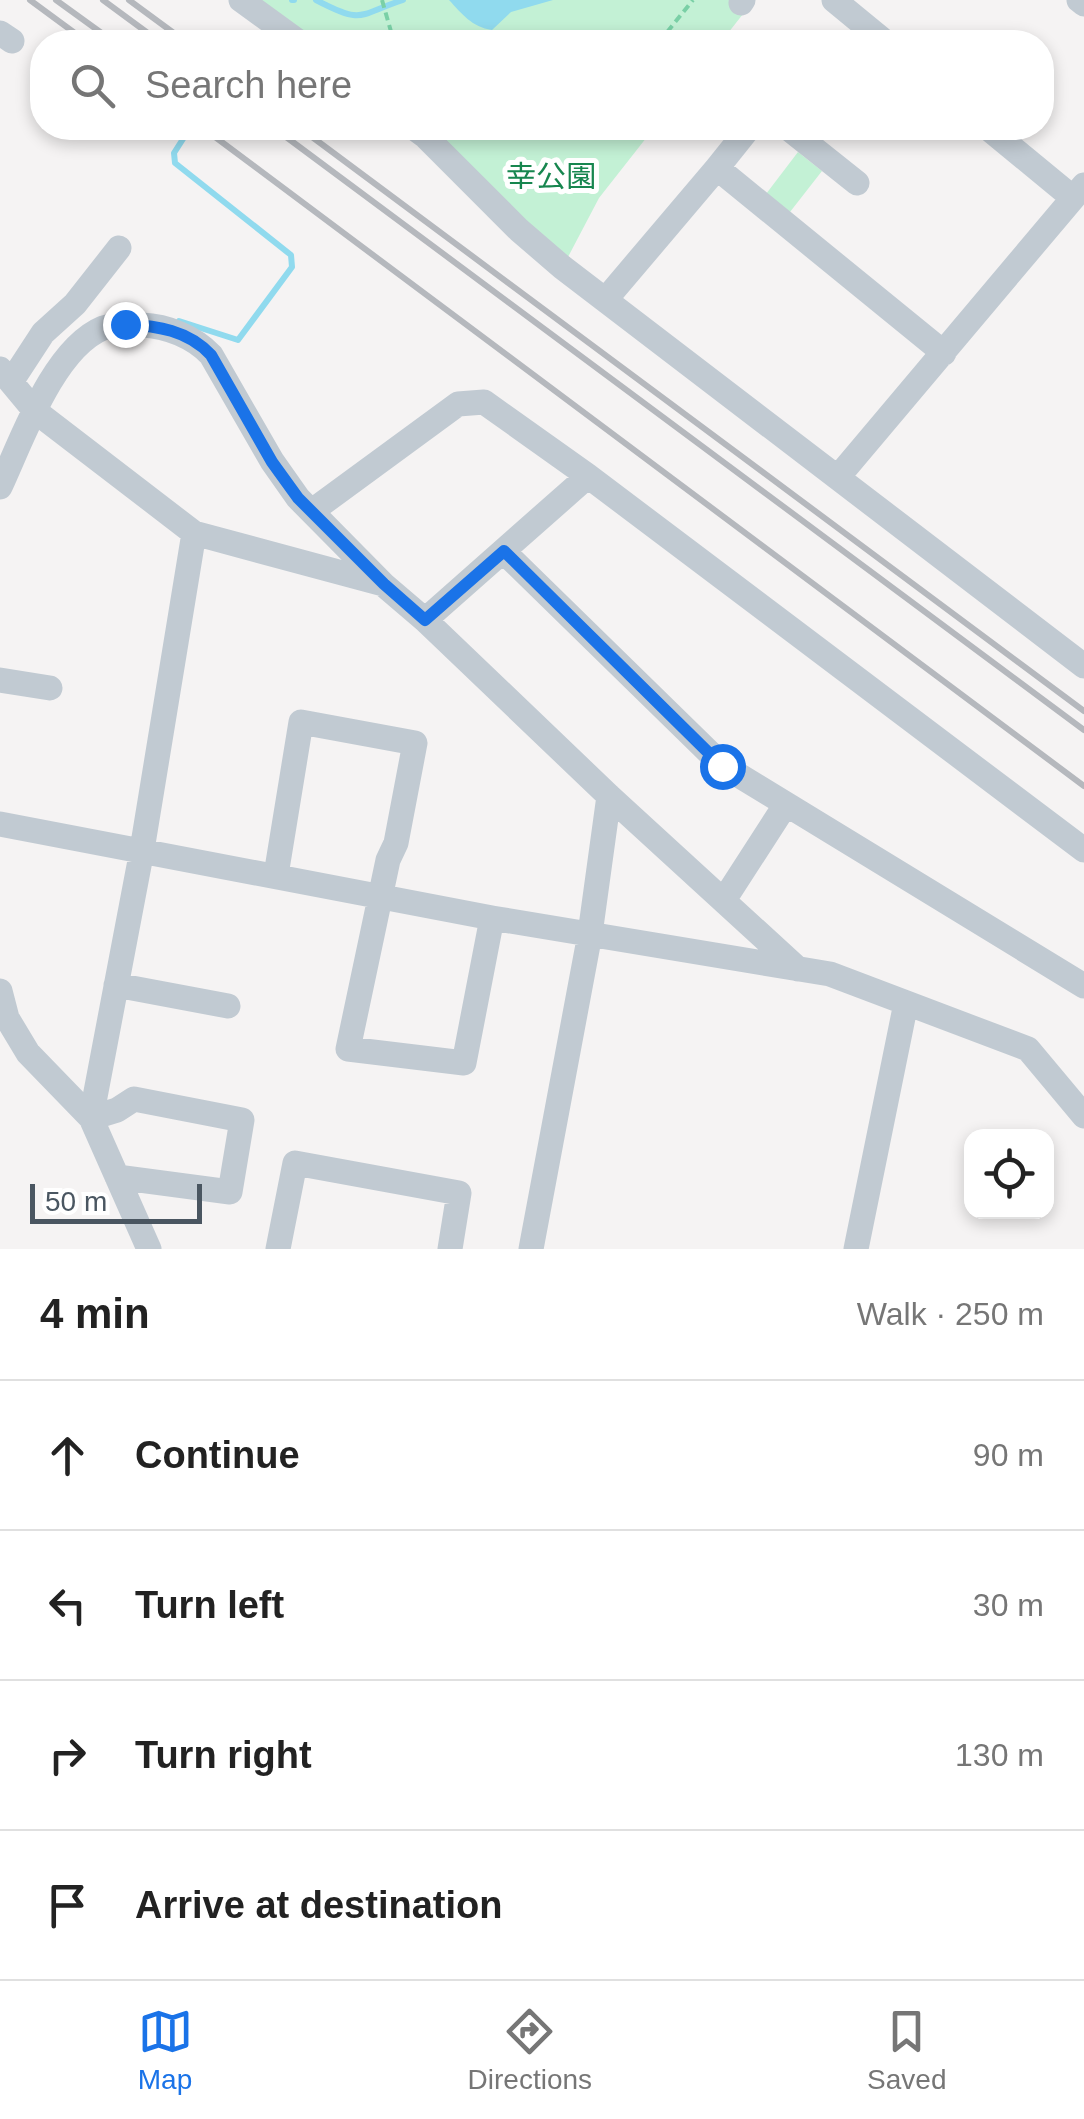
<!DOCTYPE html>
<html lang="en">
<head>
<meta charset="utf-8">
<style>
  :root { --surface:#fff; --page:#f6f6f6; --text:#222; --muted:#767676; --line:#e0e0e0; --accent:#1a73e8 }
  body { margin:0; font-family:Helvetica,"Noto Sans JP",sans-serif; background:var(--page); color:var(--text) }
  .controls { position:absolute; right:30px; bottom:30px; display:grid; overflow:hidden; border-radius:20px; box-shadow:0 5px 15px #0003 }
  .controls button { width:90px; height:90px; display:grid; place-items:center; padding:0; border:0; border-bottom:2px solid var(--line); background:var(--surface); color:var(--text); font:50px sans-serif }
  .scale { position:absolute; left:30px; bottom:25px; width:172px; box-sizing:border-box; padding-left:10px; border:5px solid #4a5661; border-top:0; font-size:28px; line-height:35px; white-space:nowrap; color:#4a5661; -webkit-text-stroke:8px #fff; paint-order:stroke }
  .stop { position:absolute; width:30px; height:30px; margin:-22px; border:8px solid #1a73e8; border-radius:50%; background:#fff }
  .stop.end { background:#1a73e8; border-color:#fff; box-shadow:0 2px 10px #0008 }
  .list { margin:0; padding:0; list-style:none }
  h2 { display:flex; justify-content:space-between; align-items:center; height:130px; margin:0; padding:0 40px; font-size:42px }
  h2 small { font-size:32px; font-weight:400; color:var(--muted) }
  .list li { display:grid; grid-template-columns:65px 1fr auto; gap:30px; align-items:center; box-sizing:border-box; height:150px; padding:0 40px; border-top:2px solid var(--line) }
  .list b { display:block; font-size:38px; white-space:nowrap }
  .list em { font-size:32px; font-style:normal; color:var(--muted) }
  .icon { flex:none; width:55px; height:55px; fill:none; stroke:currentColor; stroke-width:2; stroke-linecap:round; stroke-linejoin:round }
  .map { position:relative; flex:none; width:1084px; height:1249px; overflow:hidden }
  .search { position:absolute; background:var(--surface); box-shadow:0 5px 15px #0003; left:30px; right:30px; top:30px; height:110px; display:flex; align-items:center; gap:25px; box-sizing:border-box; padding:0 35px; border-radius:40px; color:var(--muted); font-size:38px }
  .sheet { height:730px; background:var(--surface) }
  nav { display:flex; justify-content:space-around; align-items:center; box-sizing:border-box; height:140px; border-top:2px solid var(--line); background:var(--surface); font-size:28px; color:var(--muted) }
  nav a { display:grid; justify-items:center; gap:5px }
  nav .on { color:var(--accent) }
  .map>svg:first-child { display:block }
  .green { fill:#c3f1d5 }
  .water { fill:#90daee }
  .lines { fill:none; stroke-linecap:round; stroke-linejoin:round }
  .stream { stroke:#90daee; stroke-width:6 }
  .path { stroke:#7ad0a6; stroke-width:4; stroke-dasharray:8 5; stroke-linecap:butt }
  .street { stroke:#c1cad2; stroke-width:25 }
  .rail { stroke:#b5b8bd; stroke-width:6 }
  .route { stroke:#1a73e8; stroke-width:12 }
  .labels { text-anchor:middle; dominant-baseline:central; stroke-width:10; stroke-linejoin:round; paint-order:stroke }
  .park-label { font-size:30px; fill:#17864f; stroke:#fff }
</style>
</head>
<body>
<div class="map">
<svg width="1084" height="1249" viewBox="0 0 1084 1249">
  <rect width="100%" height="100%" fill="#f5f3f3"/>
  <path class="green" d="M258,0H731L743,14L721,42H313Z
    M430,128H654L599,198L568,257L547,241Z
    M798,152L822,171L790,212L766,194Z"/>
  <path class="water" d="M449,0H553L511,12L492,30C472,27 462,14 449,0Z"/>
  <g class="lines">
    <path class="stream" d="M292,0H294
      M316,0C364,25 357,15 403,0
      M246,42L250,37
      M179,321L238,340L292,267L291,255L175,163L174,153L190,128"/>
    <path class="path" d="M382,0L394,42
      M659,42L693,0"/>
    <path class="street" d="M241,0L299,42
      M834,0L885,42
      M1079,0L1084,4
      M741,3L743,0
      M0,33L12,41
      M414,128L425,136L519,230L562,267L1084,666
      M788,128L857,183
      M988,128L1073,198
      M717,168L749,128
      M606,299L717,168L944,353
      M0,369L35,411L194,533L383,584
      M11,382L43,333L75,304L119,248
      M838,477L1084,185
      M0,487C22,440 53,349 103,328C115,324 130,325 142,325C167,326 194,337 211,355L272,461L298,498L384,585L425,620L609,796L798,969
      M312,511L458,404L484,402L588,476L1084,850
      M503,551L722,765L1084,986
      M425,620L588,476
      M0,680L50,688
      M0,824L492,918L830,974L1028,1049L1084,1116
      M276,875L301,722L415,743L396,843L388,860L348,1049L464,1063L492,918
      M724,900L786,804
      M116,985L228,1006
      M0,991L7,1018L28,1053L91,1118L149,1249
      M117,1177L230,1192L242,1120L134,1099L117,1110L91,1118L142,850L194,533
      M278,1249L295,1163L459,1193L450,1249
      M531,1249L590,934L609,796
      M856,1249L906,1003"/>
    <path class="rail" d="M30,0L87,42
      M56,0L114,42
      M103,0L160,42
      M129,0L186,42
      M203,128L1084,786
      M274,128L1084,730
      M300,128L1084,711"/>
  </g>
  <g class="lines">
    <path class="route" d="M125,324C157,326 188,330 211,355L272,462L298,498L384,584L425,620L504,551L722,766"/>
  </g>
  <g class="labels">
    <g class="park-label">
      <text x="551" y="176">幸公園</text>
    </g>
  </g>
</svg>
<div class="controls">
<button><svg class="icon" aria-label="locate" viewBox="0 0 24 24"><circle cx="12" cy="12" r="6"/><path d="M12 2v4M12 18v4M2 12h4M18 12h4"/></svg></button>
</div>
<div class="scale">50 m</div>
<div class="stop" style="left:722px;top:766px"></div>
<div class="stop end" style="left:125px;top:324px"></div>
<div class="search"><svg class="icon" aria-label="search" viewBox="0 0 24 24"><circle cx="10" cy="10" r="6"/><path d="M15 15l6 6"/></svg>Search here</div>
</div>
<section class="sheet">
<h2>4 min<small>Walk · 250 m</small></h2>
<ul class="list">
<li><svg class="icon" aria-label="ahead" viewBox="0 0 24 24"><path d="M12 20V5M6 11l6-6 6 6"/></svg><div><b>Continue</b></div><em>90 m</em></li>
<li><svg class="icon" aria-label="left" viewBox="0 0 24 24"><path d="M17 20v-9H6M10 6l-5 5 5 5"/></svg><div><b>Turn left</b></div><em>30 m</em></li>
<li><svg class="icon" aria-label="right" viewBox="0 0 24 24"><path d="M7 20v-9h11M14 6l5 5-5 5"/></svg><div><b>Turn right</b></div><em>130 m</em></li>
<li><svg class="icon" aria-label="arrive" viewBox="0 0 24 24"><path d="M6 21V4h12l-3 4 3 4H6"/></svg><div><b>Arrive at destination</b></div></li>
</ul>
</section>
<nav>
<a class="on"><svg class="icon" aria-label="map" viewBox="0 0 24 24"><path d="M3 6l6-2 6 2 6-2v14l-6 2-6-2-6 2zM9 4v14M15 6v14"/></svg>Map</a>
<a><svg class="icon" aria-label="directions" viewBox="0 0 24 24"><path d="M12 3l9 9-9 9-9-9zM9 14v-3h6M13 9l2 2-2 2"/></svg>Directions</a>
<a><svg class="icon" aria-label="saved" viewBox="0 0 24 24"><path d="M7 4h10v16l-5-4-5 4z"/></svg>Saved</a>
</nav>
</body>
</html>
